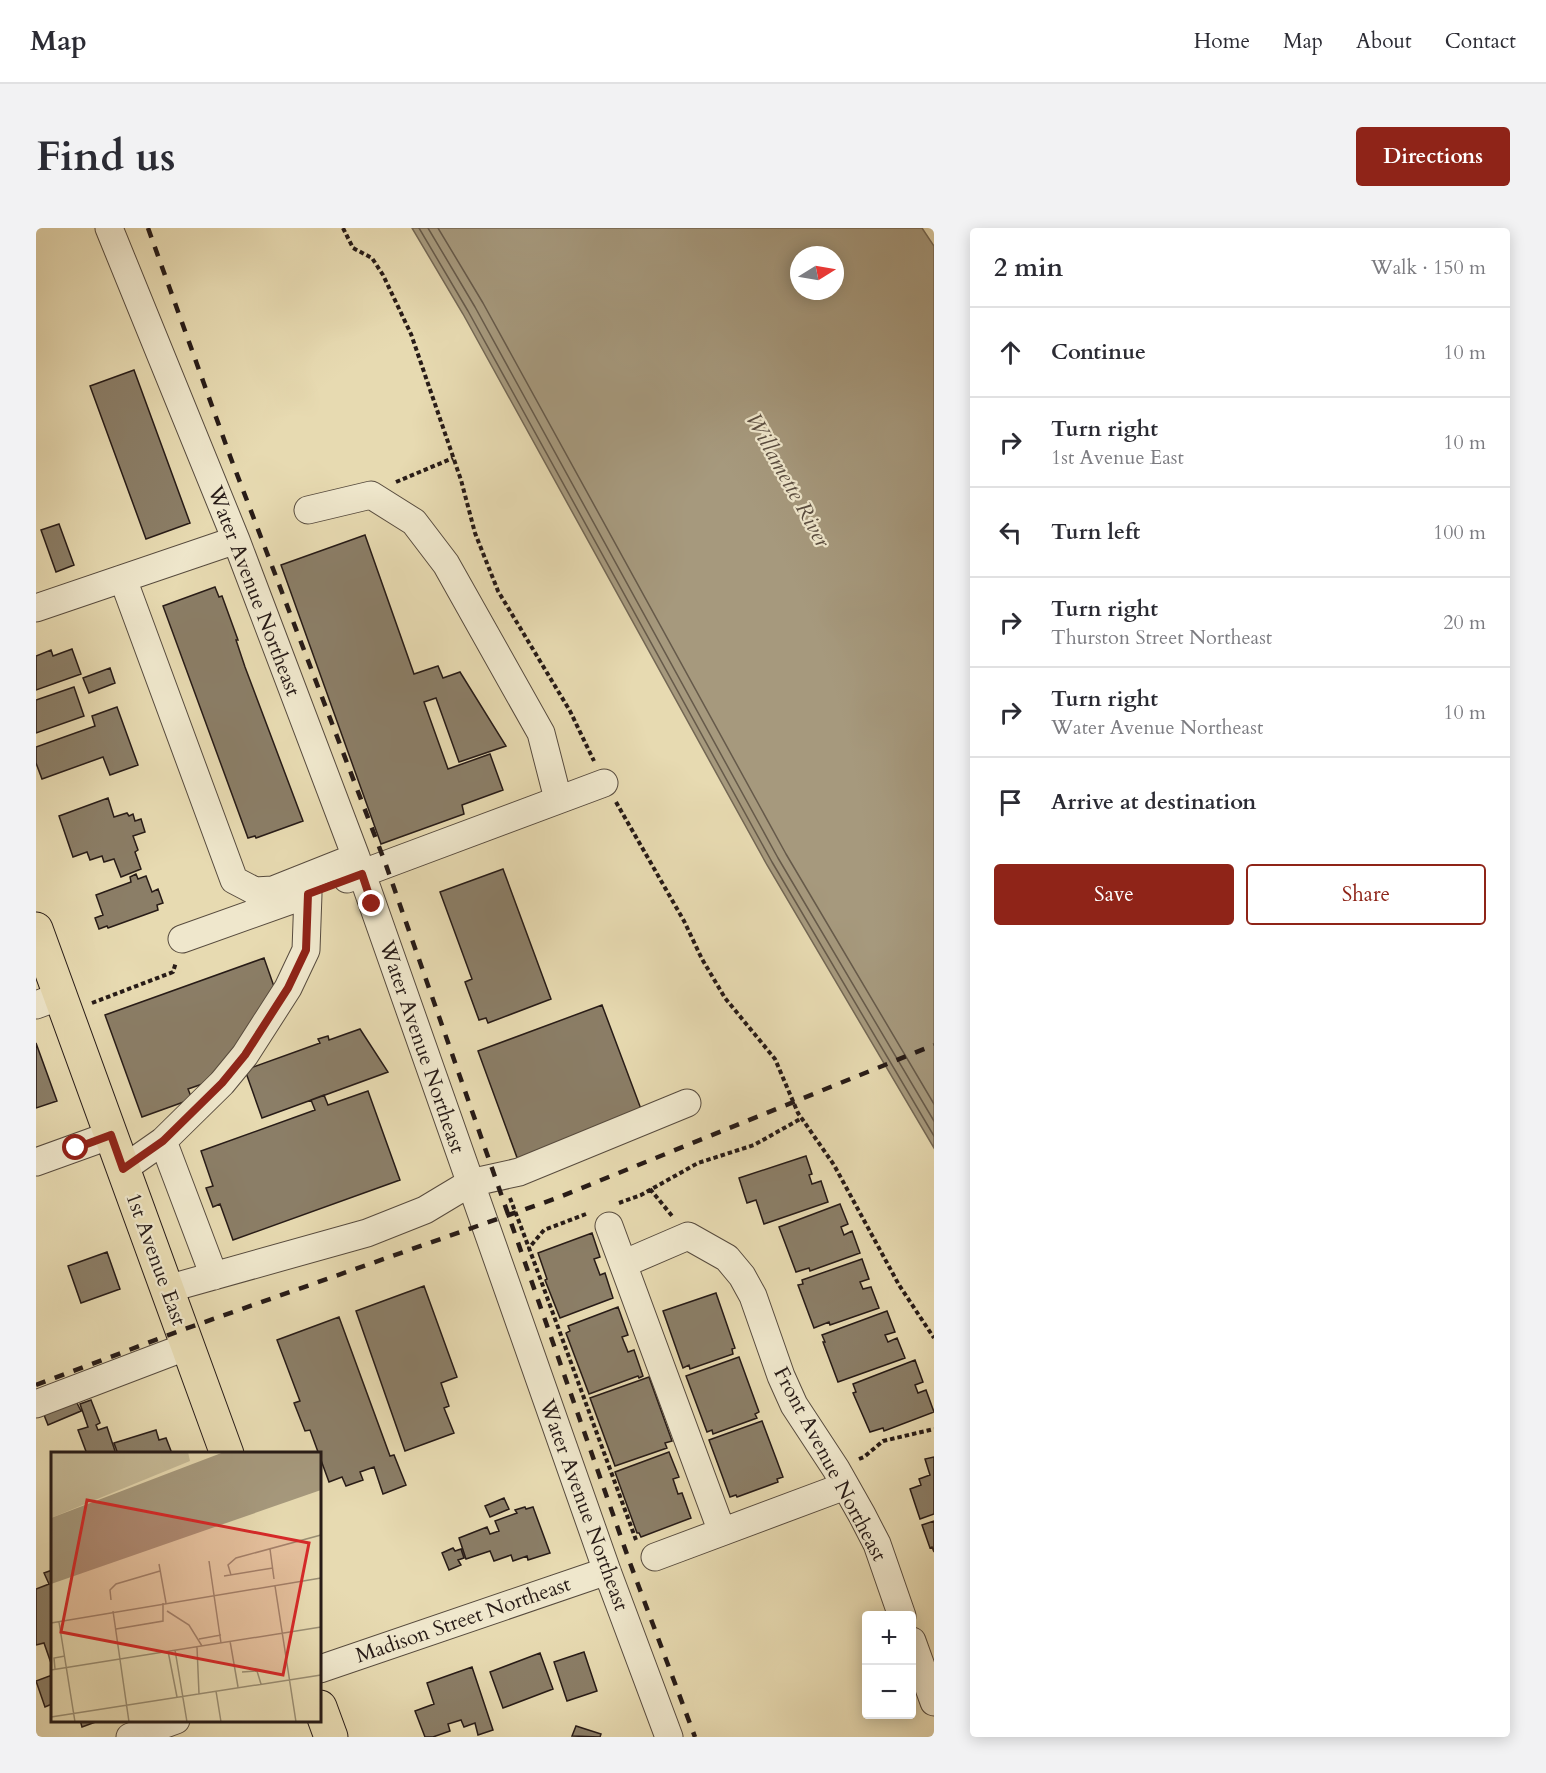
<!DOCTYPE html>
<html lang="en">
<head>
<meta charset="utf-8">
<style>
  :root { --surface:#fff; --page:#f2f2f3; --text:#2b2b33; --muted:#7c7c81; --line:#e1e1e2; --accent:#8f2418 }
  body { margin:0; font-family:Cardo,serif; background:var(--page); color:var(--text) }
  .controls { position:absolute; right:18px; bottom:18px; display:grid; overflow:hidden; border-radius:6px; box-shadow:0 3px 15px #0003 }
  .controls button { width:54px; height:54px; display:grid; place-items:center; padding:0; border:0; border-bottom:2px solid var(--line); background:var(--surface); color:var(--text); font:30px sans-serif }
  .compass { position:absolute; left:754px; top:18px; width:54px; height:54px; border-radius:50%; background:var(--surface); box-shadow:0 3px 15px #0003; rotate:79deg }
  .stop { position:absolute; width:18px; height:18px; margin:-14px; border:4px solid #8f2418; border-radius:50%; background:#fff }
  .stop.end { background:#8f2418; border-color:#fff; box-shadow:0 2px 6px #0008 }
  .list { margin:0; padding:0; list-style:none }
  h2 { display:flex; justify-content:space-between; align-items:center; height:78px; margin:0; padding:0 24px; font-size:26px }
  h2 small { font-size:20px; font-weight:400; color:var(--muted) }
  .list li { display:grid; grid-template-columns:39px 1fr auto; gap:18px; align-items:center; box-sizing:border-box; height:90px; padding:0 24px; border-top:2px solid var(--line) }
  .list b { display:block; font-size:22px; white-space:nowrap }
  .list p { margin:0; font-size:20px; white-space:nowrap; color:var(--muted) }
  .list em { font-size:20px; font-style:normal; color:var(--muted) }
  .actions { display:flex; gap:12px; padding:18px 24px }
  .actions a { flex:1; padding:14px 0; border:2px solid var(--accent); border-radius:6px; text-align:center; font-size:21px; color:var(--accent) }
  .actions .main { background:var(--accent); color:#fff }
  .icon { flex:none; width:33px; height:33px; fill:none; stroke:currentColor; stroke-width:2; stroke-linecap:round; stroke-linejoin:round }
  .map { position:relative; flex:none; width:898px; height:1509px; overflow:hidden; border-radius:6px }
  header { display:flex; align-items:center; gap:36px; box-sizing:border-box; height:84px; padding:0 30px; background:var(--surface); border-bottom:2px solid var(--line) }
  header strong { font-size:28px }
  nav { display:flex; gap:33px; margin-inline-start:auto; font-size:21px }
  .intro { display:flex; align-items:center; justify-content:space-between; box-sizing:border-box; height:144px; padding:0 36px }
  h1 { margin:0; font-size:42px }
  .button { padding:15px 27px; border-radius:6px; background:var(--accent); color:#fff; font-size:21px; font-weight:700 }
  main { display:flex; gap:36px; padding:0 36px }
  aside { flex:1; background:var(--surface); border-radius:6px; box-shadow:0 3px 15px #0003 }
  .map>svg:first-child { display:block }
  .water { fill:#a6997d; stroke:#736754; stroke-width:1.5; fill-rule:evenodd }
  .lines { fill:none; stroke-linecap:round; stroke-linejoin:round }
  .shore { stroke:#665a4a; stroke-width:1.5 }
  .building { fill:#8b7e67; stroke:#271b17; stroke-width:1.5 }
  .minor-casing { stroke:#574b3e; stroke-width:29 }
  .major-casing { stroke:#271b17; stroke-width:35 }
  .path { stroke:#271b17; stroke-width:4; stroke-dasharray:4.5 3; stroke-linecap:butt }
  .minor { stroke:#efe7cc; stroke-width:27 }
  .major { stroke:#e7dab1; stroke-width:33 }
  .rail { stroke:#271b17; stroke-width:4.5; stroke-dasharray:10 10; stroke-linecap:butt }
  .route { stroke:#8f2418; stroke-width:8 }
  .labels { text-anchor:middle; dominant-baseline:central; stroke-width:4.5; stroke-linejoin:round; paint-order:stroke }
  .street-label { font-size:21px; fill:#271b17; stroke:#efe7cc }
  .water-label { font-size:22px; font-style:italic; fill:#5a4d40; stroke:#efe7cc }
  .inset-road { fill:none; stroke:#9a8e73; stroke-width:1.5 }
  .view { fill:#d62828; fill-opacity:0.15; stroke:#d62828; stroke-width:3 }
  .inset-edge { fill:none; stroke:#271b17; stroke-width:3 }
</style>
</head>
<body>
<header>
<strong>Map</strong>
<nav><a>Home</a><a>Map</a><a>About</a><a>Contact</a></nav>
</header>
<div class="intro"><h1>Find us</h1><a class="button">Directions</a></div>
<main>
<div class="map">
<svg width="898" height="1509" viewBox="0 0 898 1509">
  <rect width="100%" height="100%" fill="#e7dab1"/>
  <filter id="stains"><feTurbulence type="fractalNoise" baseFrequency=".00333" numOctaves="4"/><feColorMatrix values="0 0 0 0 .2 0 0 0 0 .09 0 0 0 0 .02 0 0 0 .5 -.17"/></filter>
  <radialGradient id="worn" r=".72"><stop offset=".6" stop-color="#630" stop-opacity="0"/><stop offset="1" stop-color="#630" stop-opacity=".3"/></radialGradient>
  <path class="water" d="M376,0H886L898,18V920L731,637L427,86ZM763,27H799V63H763Z"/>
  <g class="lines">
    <path class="shore" d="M383,0L432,83L736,634L898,908
      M392,0L439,79L742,630L898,893
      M402,0L447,75L750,626L898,876"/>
  </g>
  <path class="building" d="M98,142L154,295L110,311L54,158Z
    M23,296L38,337L20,344L5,302Z
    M329,307L378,446L402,438L407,450L424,444L470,518L423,534L400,470L388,474L412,541L454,526L467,562L426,577L428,586L345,616L245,337Z
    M179,359L183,369L186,368L202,412H200L209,439L267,593L220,610L219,608L212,610L127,378Z
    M36,421L45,446L0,462V428L15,422L17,428Z
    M74,440L79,455L53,465L47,450Z
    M38,459L48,488L0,505V472Z
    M81,479L102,537L74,547L67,529L6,551L0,535V519L59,498L56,488Z
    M72,570L78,589L91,585L93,588L97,586L99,593L105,591L109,604L97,608L102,622L99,624L105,641L85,649L78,631L68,634L66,628L54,632L51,624L37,629L23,588Z
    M467,641L515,771L452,795L450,790L443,792L429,754L436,751L404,664Z
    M100,646L102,651L110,648L116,664L122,661L127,675L121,677L122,682L72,700L71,698L63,701L59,690L67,687L60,667L95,654L94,649Z
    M228,730L241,767L175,853L152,861L156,871L106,889L69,787Z
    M566,777L608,889L483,935L442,823Z
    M324,801L352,844L226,890L209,842L284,815L282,811L292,808L293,812Z
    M0,815L21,873L0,880Z
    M332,863L364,952L197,1012L184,976L177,979L170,960L177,958L165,923L279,882L275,872L288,867L292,877Z
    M770,928L776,946L773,947L776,956L785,953L792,974L728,996L720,972L711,975L703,950Z
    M804,976L812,996L805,999L808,1007L816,1003L824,1025L774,1043L773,1040L760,1044L743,999Z
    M556,1005L564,1029L558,1031L564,1047L569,1045L577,1070L524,1090L509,1052L511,1051L502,1025Z
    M71,1024L84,1061L45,1075L32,1038Z
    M826,1031L833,1051L824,1054L827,1061L835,1059L843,1080L794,1097L793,1094L778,1100L762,1057L767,1056L766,1052Z
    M388,1058L421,1149L405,1155L413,1178L408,1180L418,1205L369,1223L320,1083Z
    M680,1065L699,1120L696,1121L697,1126L654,1141L653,1137L647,1140L627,1083Z
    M582,1079L592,1107L586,1109L592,1124L598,1122L607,1148L603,1150L602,1148L553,1166L530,1105L534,1103L532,1098Z
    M851,1083L859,1104L849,1107L852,1114L861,1110L869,1130L802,1154L787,1114H789L786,1107Z
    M303,1089L354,1228L358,1227L370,1257L347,1266L338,1239L324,1244L327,1252L310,1258L306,1249L293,1254L274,1202L269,1203L258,1175L264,1173L241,1112Z
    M703,1129L723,1184L719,1186L721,1190L677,1206L676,1202L671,1204L650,1148Z
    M879,1132L887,1154L879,1157L882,1165L890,1162L898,1184L848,1203L847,1200L834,1204L817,1165L820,1164L817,1156Z
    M613,1149L636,1213L629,1215L631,1220L579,1238L554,1170Z
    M55,1172L64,1195L60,1197L62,1202L71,1199L80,1226H51L42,1202L52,1199L44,1176Z
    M40,1173L45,1183L12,1197L8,1187Z
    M726,1193L747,1249L741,1251L742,1254L701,1269L700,1267L694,1269L673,1212Z
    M120,1202L123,1212L130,1210L135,1223L129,1226H82L78,1215Z
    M633,1224L643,1249L637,1251L642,1266L646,1265L655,1290L605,1309L603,1305H601L579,1244Z
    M898,1229V1286L884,1291L874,1261L885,1257L883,1251L894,1247L889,1231Z
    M468,1270L473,1281L454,1289L449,1278Z
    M489,1279L490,1281L497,1279L514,1325L492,1332L491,1328L477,1333L475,1327L458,1333L454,1323L430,1331L423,1310L451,1299L454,1306L463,1303L459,1293L481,1285L479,1282Z
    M898,1293V1324L896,1319L894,1320L886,1297Z
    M417,1320L419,1323L425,1321L428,1330L422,1332L425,1337L413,1342L406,1325Z
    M16,1342V1438L8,1415L0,1417V1361L13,1356L8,1345Z
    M548,1424L561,1463L531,1473L518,1434Z
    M504,1425L517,1461L467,1480L454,1444Z
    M436,1439L457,1502L442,1507L439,1495L428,1499L425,1492L412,1496L414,1503L397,1509H389L379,1483L398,1476L391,1455Z
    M16,1447V1476L9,1479L0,1453Z
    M44,1492H65L46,1499Z
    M540,1498L565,1506L564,1509L536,1508Z"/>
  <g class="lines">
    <defs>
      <path id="minor" d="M73,0L200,312L320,629L571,1343L633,1509
        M272,282L335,267L378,294L410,336L505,505L522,571
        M87,351L198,652L219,663L237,662L320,629
        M0,380L200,312
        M311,651L568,555
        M146,711L264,669
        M0,777L24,768
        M127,913L178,1048
        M0,934L75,907
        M87,941L127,913L186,855L209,827L252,760L270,722L272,666
        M573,998L686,1304
        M587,1036L652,1008L691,1030L706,1048L717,1068L745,1148L758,1177L800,1241L826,1287L841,1316L866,1388
        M131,1061L331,1005L389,982L434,955L483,944L651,875
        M0,1176L152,1118
        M619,1329L809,1258
        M876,1413L898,1474
        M284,1441L571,1343
        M94,1509L140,1492"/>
      <path id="major" d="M0,701L191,1226
        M284,1479L295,1509"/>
    </defs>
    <use href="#minor" class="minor-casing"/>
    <use href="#major" class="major-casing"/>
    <path class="path" d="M307,0L317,20L336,30L347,47L375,106L425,252L439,305L462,363L534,483L558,533
      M360,254L417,230
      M580,574L648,693L666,731L689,770L739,831L762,885L798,937L863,1057L898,1110
      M56,775L137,744L140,734
      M614,961L637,989
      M474,970L493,1020
      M583,975L605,967L662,935L718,917L766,890
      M550,986L508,1002L493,1020L600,1312
      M823,1231L828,1229L847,1213L898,1201"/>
    <use href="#minor" class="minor"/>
    <use href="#major" class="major"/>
    <path class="rail" d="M112,0L194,228L350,637L594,1335L659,1509
      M0,1157L146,1102L521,970L898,817"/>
  </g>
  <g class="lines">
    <path class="route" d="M40,920L75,907L87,941L127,913L186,855L209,827L252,760L270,722L272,666L326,646L336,676"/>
  </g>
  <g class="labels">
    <g class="street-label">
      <text transform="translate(218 363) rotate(69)">Water Avenue Northeast</text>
      <text transform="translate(386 819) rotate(71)">Water Avenue Northeast</text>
      <text transform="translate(120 1031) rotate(70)">1st Avenue East</text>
      <text transform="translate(794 1236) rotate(62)">Front Avenue Northeast</text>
      <text transform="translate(548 1277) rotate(70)">Water Avenue Northeast</text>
      <text transform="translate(427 1392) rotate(-19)">Madison Street Northeast</text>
    </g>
    <g class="water-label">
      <text transform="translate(752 252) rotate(61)">Willamette River</text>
    </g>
  </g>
  <g transform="translate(15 1224)">
    <rect width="270" height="270" fill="#e7dab1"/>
    <path d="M0,0H137L139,9L0,66Z" fill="#c6ba97"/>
    <path d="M173,0H270V38L0,132V66Z" fill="#a6997d"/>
    <path class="inset-road" d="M219,97L223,127M158,109L170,191M108,112L115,151M180,123L177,113L185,106L270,83M173,124L222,116M224,134L245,270M60,148L59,138L65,132L109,119M62,159L78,270M116,159L138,173L151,194M8,170L24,270M0,171L270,126M65,177L112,169V151M148,187L170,183M179,189L187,235M146,195L148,242M124,198L136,270M117,199L126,245M4,217L3,206L14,204M0,218L270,175M191,220L206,219L210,232M165,239L170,270M0,265L270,223"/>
    <path class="view" d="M36,48L258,91L232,223L10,180Z"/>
    <rect width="270" height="270" class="inset-edge"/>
  </g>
  <rect width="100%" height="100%" filter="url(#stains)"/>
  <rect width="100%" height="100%" fill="url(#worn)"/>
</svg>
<div class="controls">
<button>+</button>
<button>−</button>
</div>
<svg class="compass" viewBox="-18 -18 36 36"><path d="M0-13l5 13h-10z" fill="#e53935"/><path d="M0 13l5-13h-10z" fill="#7c7c81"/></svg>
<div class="stop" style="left:40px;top:920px"></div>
<div class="stop end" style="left:336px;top:676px"></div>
</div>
<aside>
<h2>2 min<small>Walk · 150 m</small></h2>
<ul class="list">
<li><svg class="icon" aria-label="ahead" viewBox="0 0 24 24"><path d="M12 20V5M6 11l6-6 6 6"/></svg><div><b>Continue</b></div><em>10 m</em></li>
<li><svg class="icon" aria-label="right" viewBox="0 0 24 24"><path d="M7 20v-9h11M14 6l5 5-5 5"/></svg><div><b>Turn right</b><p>1st Avenue East</p></div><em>10 m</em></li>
<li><svg class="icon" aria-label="left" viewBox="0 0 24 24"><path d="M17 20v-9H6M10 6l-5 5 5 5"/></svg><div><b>Turn left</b></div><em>100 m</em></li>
<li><svg class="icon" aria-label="right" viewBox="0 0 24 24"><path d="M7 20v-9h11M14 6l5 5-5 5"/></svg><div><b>Turn right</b><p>Thurston Street Northeast</p></div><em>20 m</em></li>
<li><svg class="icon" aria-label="right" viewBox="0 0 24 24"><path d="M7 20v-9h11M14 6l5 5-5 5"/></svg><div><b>Turn right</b><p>Water Avenue Northeast</p></div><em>10 m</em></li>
<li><svg class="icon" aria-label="arrive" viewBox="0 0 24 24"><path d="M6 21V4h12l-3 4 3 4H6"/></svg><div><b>Arrive at destination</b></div></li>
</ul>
<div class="actions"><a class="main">Save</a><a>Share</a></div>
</aside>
</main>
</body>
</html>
